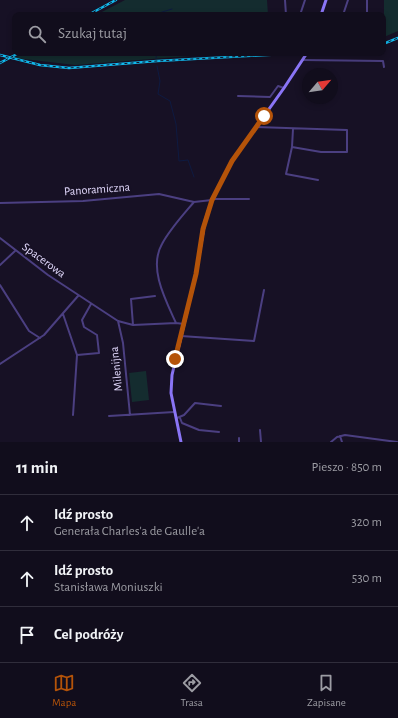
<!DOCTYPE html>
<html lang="pl">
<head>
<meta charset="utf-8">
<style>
  :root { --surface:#110d1c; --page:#1e1b29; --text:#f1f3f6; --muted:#9c9ca3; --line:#302d3b; --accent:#b45309 }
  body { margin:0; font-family:"Alegreya Sans",sans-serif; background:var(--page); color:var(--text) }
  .compass { position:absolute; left:302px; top:68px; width:36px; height:36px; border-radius:50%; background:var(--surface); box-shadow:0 2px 6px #0003; rotate:61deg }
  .stop { position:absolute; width:12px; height:12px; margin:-9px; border:3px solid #b45309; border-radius:50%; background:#fff }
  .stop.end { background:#b45309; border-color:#fff; box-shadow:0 1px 4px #0008 }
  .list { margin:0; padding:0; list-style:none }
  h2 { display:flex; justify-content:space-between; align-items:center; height:52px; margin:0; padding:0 16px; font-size:17px }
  h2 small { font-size:13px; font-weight:400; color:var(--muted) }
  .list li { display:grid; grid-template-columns:26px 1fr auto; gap:12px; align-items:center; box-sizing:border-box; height:56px; padding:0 16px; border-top:1px solid var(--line) }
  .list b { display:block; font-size:15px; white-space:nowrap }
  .list p { margin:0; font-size:13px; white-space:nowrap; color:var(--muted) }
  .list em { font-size:13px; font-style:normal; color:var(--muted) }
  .icon { flex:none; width:22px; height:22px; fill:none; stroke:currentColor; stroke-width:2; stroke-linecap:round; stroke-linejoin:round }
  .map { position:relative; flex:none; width:398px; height:442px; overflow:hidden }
  .search { position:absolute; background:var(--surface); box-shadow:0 2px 6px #0003; left:12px; right:12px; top:12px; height:44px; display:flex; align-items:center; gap:10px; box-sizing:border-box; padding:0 14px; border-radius:8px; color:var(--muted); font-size:15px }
  .sheet { height:220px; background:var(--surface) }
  nav { display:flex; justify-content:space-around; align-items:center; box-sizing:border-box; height:56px; border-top:1px solid var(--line); background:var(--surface); font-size:11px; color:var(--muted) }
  nav a { display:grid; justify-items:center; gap:2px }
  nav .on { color:var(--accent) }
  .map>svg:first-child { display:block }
  .green { fill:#142c2f }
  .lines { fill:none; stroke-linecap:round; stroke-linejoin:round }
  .stream { stroke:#0e1a41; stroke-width:1 }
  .street { stroke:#4b3f81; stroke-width:2 }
  .secondary { stroke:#8a75f6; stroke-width:3 }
  .rail-casing { stroke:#11bbef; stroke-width:2.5 }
  .rail { stroke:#171125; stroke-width:1; stroke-dasharray:3; stroke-linecap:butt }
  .route { stroke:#b45309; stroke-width:5 }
  .labels { text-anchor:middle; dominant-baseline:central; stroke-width:4; stroke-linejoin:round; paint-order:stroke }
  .street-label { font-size:12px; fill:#e1d8fc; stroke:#171125 }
</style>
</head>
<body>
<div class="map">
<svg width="398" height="442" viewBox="0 0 398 442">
  <rect width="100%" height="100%" fill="#171125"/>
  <path class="green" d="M125,0H267L268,15H96Z
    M384,0H398V31L384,37Z
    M24,53H229L75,65L15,58Z
    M146,371L149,400L132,402L129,373Z"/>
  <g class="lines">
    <path class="stream" d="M159,15V13L172,9
      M156,58L157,53
      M157,66L160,81L158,94L170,101L176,124L179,161L188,160L194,177"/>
    <path class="street" d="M285,0L286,15
      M367,0V15
      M300,15L305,0
      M343,15L348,0
      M303,60L383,61L384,67
      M238,96L270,97L278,86L284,88
      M256,127L347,130V152H321L292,147
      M293,129L292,147L286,174L318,180
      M212,199H249
      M0,203L83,201L159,194L194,202
      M0,238L48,275L118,321L133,325L176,323
      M0,265L15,251
      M0,285L29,331L40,338
      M63,314L77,355L73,415
      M118,321L123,343L130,415
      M184,324L176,323C166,301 148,268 162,244C170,229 183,215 194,202L212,200
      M133,325L131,299L155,296
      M181,336L254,341L264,290
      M77,355L99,353L97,335L84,327L82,320L91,304
      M0,364L44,335L78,296
      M109,416L174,412
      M177,418L184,415L195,403L221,406
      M180,418L182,423L199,430L219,432
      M260,430L261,442
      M340,436L342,442
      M239,438V442
      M331,442L337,437L345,435L397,442"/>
    <path class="secondary" d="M321,15L326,0
      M181,442L171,393L172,375L196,274L205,221L212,200L232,161L284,88L307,53"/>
    <defs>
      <path id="rail" d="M88,15L116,0
        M383,44L398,38
        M0,55L40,65L69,68L157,61L302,53
        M0,63L19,53"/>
    </defs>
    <use href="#rail" class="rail-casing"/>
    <use href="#rail" class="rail"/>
  </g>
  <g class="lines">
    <path class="route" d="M175,359L196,274L203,229L212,200L232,161L264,116"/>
  </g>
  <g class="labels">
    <g class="street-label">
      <text transform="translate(97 189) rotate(-4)">Panoramiczna</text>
      <text transform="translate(44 260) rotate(36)">Spacerowa</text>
      <text transform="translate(116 369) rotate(-96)">Milenijna</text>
    </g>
  </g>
</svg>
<svg class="compass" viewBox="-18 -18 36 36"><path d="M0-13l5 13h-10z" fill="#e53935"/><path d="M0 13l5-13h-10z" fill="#9c9ca3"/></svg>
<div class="stop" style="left:264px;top:116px"></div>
<div class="stop end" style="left:175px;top:359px"></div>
<div class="search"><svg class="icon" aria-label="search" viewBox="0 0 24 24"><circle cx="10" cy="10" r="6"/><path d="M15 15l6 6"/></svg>Szukaj tutaj</div>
</div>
<section class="sheet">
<h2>11 min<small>Pieszo · 850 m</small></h2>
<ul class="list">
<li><svg class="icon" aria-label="ahead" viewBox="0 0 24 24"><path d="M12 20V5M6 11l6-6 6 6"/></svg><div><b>Idź prosto</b><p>Generała Charles'a de Gaulle'a</p></div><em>320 m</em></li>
<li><svg class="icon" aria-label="ahead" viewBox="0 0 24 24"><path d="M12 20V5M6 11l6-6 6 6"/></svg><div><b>Idź prosto</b><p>Stanisława Moniuszki</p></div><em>530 m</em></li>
<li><svg class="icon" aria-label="arrive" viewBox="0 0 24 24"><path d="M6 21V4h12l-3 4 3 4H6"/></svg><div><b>Cel podróży</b></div></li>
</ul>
</section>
<nav>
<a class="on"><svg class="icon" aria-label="map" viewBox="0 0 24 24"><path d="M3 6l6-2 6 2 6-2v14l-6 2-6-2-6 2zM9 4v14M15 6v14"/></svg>Mapa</a>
<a><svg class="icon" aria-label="directions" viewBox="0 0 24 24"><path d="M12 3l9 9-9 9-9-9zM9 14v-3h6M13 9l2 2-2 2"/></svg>Trasa</a>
<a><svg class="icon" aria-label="saved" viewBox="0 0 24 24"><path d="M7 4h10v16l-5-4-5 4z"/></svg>Zapisane</a>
</nav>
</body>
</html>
